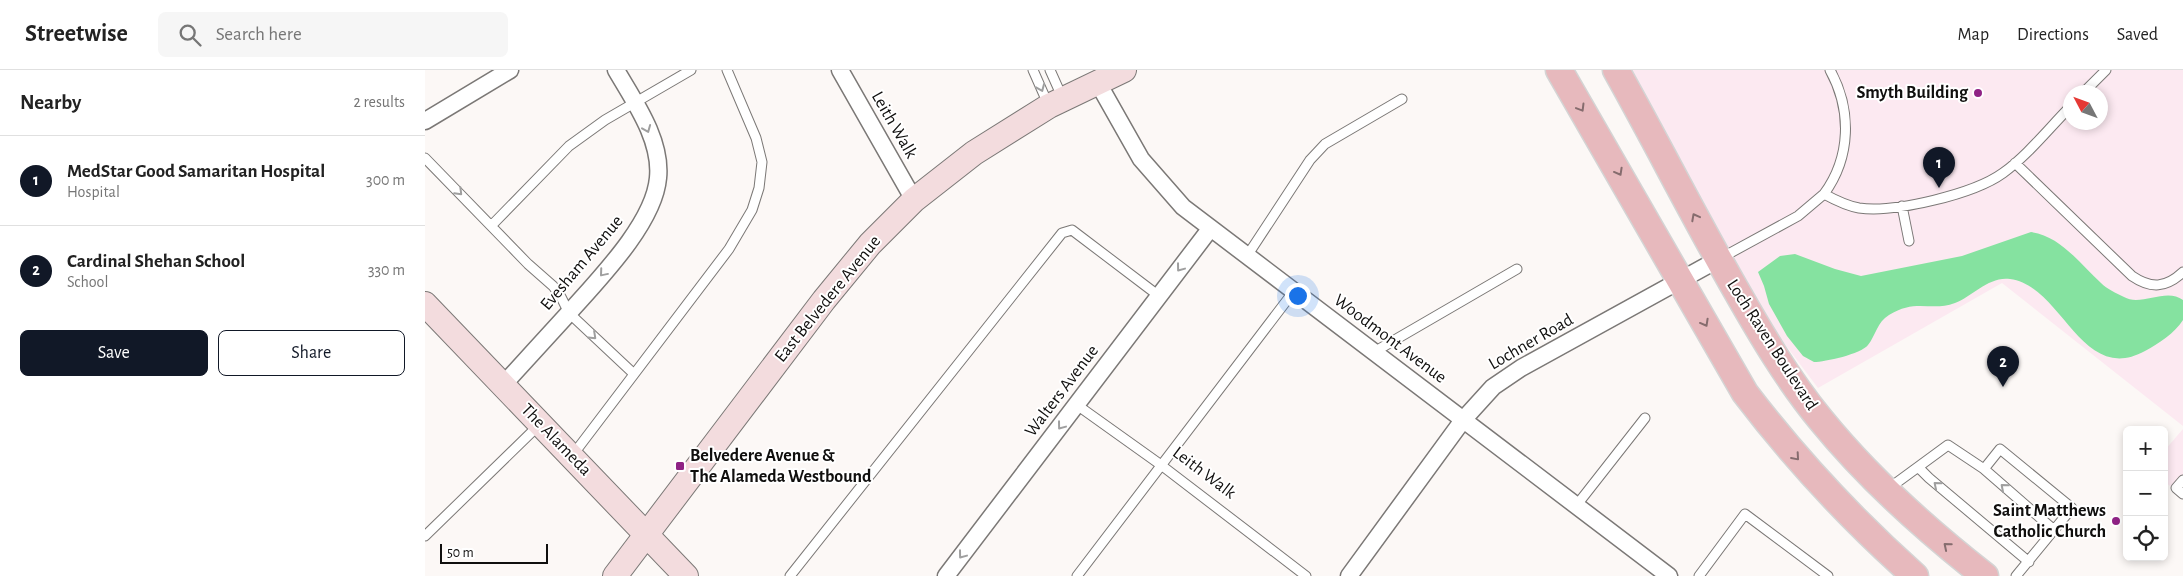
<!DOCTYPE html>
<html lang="en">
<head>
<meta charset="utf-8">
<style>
  :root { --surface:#fff; --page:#f6f6f6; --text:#222; --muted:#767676; --line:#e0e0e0; --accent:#111827 }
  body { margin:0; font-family:"Alegreya Sans",sans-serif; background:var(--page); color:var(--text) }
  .controls { position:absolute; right:15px; bottom:15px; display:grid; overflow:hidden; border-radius:8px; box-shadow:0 2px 8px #0003 }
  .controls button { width:45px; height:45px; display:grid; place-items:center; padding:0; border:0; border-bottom:1px solid var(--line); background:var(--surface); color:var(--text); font:25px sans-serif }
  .compass { position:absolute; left:1638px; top:15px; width:45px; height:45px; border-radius:50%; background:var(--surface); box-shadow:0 2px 8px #0003; rotate:311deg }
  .scale { position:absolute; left:15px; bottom:12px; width:108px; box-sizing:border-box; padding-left:5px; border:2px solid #100f0e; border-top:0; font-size:14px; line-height:18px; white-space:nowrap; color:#100f0e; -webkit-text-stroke:4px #fff; paint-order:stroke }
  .you { position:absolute; left:872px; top:225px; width:18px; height:18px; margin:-12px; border:4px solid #fff; border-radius:50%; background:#1a73e8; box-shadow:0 0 0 8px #1a73e833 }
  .badge { display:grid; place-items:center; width:32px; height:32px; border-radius:50%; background:var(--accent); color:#fff; font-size:16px; font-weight:700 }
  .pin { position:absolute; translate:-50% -41px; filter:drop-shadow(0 1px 2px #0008) }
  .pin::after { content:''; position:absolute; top:26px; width:18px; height:15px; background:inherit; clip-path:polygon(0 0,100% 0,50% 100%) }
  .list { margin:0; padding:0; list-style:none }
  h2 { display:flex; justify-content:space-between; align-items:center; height:65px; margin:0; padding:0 20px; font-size:21px }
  h2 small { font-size:16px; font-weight:400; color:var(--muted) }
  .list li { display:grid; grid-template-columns:32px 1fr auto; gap:15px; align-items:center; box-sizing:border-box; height:90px; padding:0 20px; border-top:1px solid var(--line) }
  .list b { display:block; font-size:19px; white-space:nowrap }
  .list p { margin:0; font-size:16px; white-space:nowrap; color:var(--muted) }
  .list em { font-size:16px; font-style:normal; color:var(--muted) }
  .actions { display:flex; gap:10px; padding:15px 20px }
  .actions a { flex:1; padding:11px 0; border:1px solid var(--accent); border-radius:8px; text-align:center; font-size:18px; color:var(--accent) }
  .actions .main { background:var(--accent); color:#fff }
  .icon { flex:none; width:28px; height:28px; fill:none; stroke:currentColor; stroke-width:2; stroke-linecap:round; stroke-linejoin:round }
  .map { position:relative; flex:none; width:1758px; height:506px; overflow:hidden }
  header { display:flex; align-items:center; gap:30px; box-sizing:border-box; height:70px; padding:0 25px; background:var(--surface); border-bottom:1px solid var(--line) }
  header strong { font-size:24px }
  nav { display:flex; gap:28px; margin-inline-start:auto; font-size:18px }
  .search { width:350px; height:45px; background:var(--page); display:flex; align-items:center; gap:12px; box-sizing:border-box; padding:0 18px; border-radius:8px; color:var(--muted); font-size:19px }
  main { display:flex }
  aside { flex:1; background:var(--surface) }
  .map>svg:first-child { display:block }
  .medical { fill:#fce9f1; fill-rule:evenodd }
  .forest { fill:#85e2a0 }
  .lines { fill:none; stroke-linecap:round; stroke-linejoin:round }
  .lane-casing { stroke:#7b7876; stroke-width:11 }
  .street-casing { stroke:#7b7876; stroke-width:19 }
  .secondary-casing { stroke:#7b7876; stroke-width:26 }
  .primary-casing { stroke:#d4d4d4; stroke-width:29 }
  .lane { stroke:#fff; stroke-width:9 }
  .street { stroke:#fff; stroke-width:16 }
  .secondary { stroke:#f3dcde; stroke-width:24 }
  .primary { stroke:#e7b9bd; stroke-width:26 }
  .oneway { stroke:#9f9f9f }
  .oneway2 { stroke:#866c6e }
  .poi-dot { fill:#8f2285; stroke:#fff; stroke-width:2 }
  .labels { text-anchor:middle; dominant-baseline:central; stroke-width:4; stroke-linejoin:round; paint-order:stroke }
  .poi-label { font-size:18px; font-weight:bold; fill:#100f0e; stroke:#fff; text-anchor:end }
  .street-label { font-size:18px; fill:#100f0e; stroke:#fff }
</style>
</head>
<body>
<header>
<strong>Streetwise</strong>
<div class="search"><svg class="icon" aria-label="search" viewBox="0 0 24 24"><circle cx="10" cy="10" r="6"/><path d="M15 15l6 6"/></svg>Search here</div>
<nav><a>Map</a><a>Directions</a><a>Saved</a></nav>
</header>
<main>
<aside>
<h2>Nearby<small>2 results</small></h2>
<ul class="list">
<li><span class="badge">1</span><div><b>MedStar Good Samaritan Hospital</b><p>Hospital</p></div><em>300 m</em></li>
<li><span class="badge">2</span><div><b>Cardinal Shehan School</b><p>School</p></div><em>330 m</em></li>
</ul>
<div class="actions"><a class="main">Save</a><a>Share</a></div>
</aside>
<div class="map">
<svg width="1758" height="506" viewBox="0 0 1758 506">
  <rect width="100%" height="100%" fill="#fcf8f6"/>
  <path class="medical" d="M1204,0H1758V356L1577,213L1393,318L1347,257ZM1646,22H1676V52H1646Z
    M1758,359V427L1739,411V381Z"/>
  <path class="forest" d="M1606,162C1636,166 1655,194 1676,213C1682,219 1691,223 1699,227C1716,237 1741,217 1758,230V250C1750,263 1733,274 1720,281C1656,316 1638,216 1585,209C1564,206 1548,226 1530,233C1506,242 1491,228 1464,245C1452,252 1451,265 1443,275C1436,284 1400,292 1389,292L1378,286L1362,266L1344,234L1339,216L1333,202L1355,186L1370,184L1410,199L1436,206L1537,186Z"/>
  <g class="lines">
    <defs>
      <path id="lane" d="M608,0L623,34
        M625,0L638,29
        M1659,22L1681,0
        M0,88L103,194L128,216L136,227L144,243L209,304
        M1590,93L1707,206C1726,219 1741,218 1758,202
        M1399,124C1426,87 1427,40 1405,0
        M1477,136L1484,171
        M67,155L144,76L180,50L266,0
        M822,186L885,90L900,74L977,29
        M1296,188L1373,146L1399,124C1410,130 1422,136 1434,138C1470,143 1549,124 1578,103C1603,85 1624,58 1646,36
        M949,282L1092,199
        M652,335L736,395L881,506
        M147,386L304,179L327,140L334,118L337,92L331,68L302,0
        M1493,397L1504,408L1604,492
        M1559,399L1575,379L1647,438L1591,506
        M1758,410L1751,418L1758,424
        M1463,419L1523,375L1559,399L1629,460
        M1151,436L1220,348
        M0,466L115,354
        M365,506L637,163L647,160L734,226
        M652,506L869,221
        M1274,506L1320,444L1403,506"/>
      <path id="street" d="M415,0L489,130
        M673,13L716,89L758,137L1244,506
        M0,51L85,0
        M78,315C99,292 121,268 142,245C172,211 229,154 233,108C237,70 209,31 191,0
        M521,506L785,159
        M924,506L1038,350L1068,317L1096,298L1294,189"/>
      <path id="secondary" d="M0,234L261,506
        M190,506L399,230L445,174L489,130L549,83L624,36L699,0"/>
      <path id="primary" d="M1134,0L1320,323C1371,390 1427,450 1490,506
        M1191,0C1232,73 1269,147 1311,220C1336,264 1363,310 1396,350C1444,409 1500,459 1560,506"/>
    </defs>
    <use href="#lane" class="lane-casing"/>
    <use href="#street" class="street-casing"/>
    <use href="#secondary" class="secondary-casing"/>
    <use href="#primary" class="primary-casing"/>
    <use href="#lane" class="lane"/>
    <use href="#street" class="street"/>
    <use href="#secondary" class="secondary"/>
    <use href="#primary" class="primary"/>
  </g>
  <defs><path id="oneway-chevron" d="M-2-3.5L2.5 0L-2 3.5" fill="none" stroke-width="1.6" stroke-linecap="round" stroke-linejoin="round" transform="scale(1.25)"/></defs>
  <g class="oneway">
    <use href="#oneway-chevron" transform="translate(616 18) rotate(67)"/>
    <use href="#oneway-chevron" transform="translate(222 59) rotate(68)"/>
    <use href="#oneway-chevron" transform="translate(34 122) rotate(45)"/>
    <use href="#oneway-chevron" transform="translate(755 198) rotate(127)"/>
    <use href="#oneway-chevron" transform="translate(178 203) rotate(130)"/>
    <use href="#oneway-chevron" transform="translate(168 266) rotate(43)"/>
    <use href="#oneway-chevron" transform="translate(636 356) rotate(127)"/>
    <use href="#oneway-chevron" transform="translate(1512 415) rotate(-140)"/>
    <use href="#oneway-chevron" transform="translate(1579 417) rotate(-139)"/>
    <use href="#oneway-chevron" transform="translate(537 485) rotate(127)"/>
  </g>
  <g class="oneway2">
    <use href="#oneway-chevron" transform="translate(1156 38) rotate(59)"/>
    <use href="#oneway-chevron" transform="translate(1194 102) rotate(61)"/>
    <use href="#oneway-chevron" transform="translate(1270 147) rotate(-118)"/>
    <use href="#oneway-chevron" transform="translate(1280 253) rotate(61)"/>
    <use href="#oneway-chevron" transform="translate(1371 387) rotate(49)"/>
    <use href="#oneway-chevron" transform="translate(1522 476) rotate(-140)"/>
  </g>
  <g class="poi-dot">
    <circle cx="1553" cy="23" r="5"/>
    <rect x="250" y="391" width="10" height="10" rx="2.5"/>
    <circle cx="1691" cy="451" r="5"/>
  </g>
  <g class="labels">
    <g class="poi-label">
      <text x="1543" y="23">Smyth Building</text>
      <text x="265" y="386" text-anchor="start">Belvedere Avenue &amp;<tspan x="265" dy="21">The Alameda Westbound</tspan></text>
      <text x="1681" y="441">Saint Matthews<tspan x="1681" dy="21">Catholic Church</tspan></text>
    </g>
    <g class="street-label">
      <text transform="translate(469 55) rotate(60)">Leith Walk</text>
      <text transform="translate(157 193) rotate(-50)">Evesham Avenue</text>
      <text transform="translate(403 229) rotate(-51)">East Belvedere Avenue</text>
      <text transform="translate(965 269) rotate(37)">Woodmont Avenue</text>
      <text transform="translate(1106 272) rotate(-30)">Lochner Road</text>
      <text transform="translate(1347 275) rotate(57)">Loch Raven Boulevard</text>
      <text transform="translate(637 321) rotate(-53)">Walters Avenue</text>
      <text transform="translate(131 370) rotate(46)">The Alameda</text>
      <text transform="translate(779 403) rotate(37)">Leith Walk</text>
    </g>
  </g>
</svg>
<div class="controls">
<button>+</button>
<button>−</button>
<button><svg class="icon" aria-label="locate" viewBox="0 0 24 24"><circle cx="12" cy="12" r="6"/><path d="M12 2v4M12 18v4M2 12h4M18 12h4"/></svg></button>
</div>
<svg class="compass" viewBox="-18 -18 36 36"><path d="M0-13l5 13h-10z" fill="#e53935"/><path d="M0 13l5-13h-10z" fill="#767676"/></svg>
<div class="scale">50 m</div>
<div class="you"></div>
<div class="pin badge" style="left:1514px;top:118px">1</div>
<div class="pin badge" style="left:1578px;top:317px">2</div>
</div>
</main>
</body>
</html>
